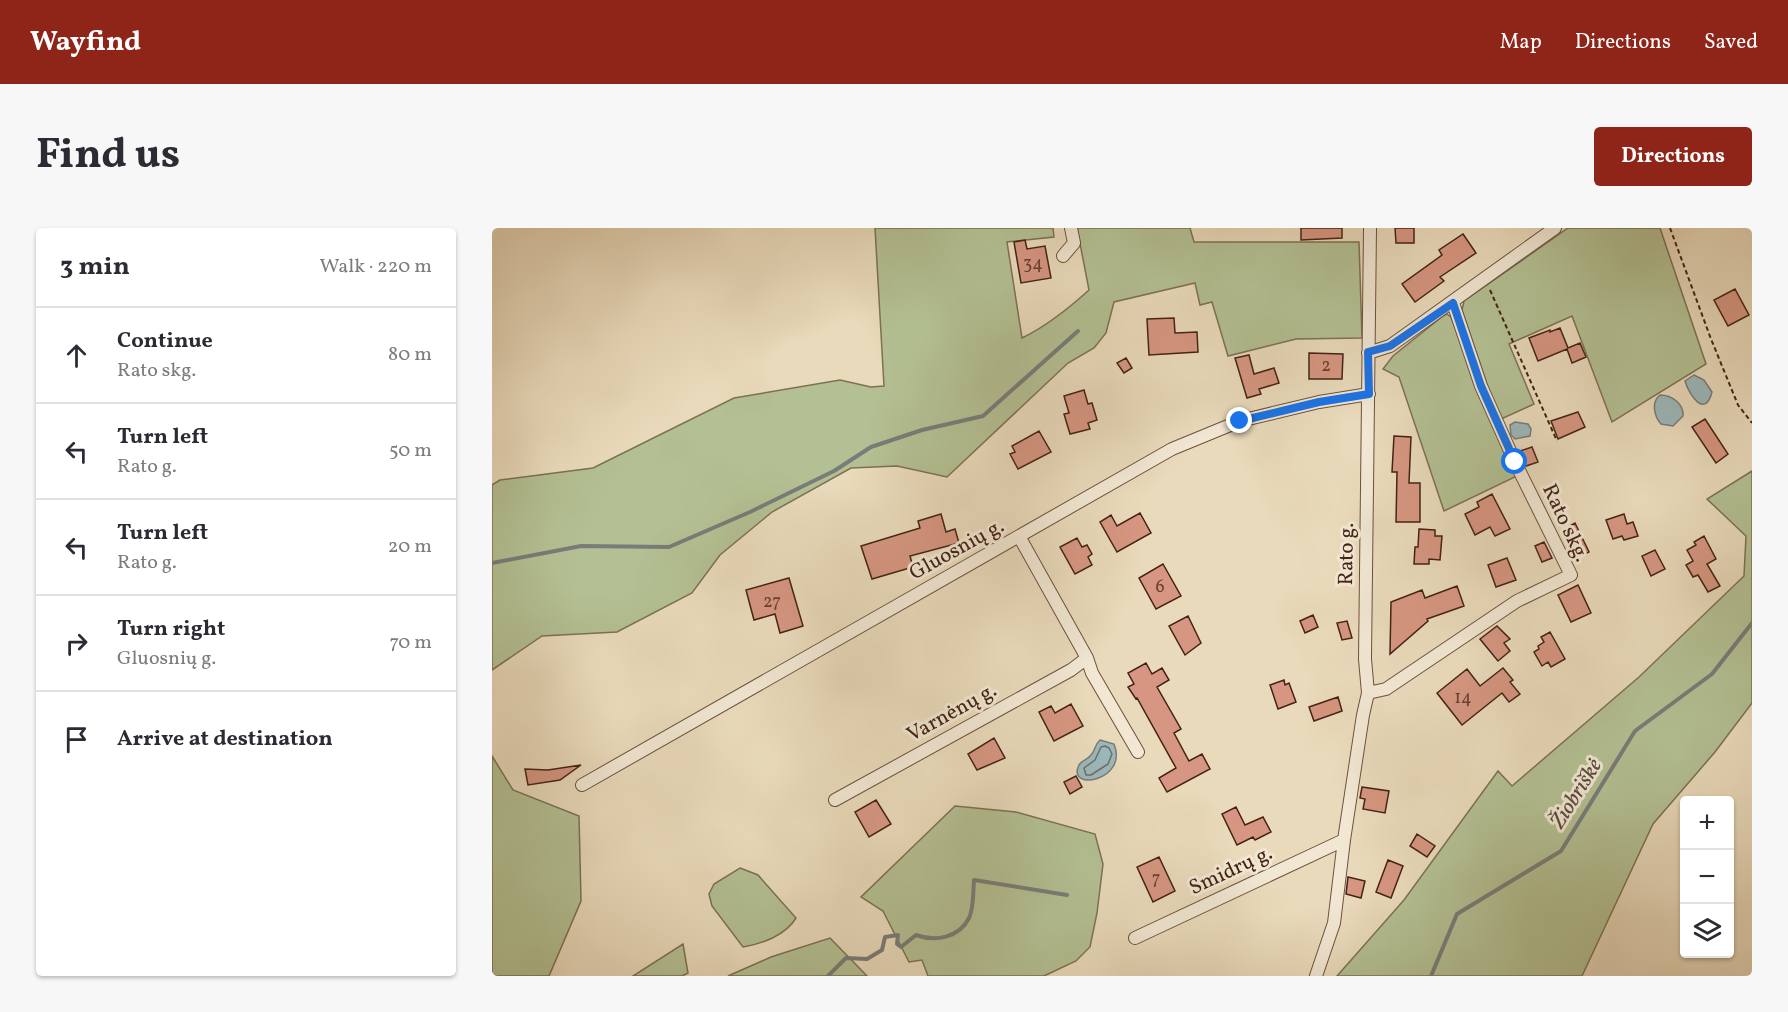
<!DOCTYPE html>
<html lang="en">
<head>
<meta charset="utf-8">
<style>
  :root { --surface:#fff; --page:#f7f7f7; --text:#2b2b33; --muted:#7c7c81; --line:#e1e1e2; --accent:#8f2418 }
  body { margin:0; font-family:Vollkorn,serif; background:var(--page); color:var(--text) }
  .controls { position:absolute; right:18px; bottom:18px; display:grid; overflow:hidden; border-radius:6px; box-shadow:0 2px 4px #0004 }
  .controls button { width:54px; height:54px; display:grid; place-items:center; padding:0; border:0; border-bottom:2px solid var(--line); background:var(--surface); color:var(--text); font:30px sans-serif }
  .stop { position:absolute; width:18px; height:18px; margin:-14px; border:4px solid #1a73e8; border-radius:50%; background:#fff }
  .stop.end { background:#1a73e8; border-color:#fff; box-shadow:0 2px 6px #0008 }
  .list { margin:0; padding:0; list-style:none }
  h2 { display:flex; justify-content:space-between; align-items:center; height:78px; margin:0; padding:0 24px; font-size:26px }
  h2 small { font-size:20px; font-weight:400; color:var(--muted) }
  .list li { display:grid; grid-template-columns:39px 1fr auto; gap:18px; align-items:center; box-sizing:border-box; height:96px; padding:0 24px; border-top:2px solid var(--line) }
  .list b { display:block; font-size:22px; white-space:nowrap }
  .list p { margin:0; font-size:20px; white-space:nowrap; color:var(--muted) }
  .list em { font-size:20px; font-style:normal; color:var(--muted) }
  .icon { flex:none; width:33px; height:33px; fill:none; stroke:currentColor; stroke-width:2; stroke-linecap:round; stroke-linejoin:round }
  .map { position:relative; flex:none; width:1260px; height:748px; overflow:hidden; border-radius:6px }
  header { display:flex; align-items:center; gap:36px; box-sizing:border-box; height:84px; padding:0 30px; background:var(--accent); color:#fff }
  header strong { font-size:28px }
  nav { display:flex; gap:33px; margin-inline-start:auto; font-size:21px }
  .intro { display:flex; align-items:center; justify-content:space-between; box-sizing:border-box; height:144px; padding:0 36px }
  h1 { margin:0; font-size:42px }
  .button { padding:15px 27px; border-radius:6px; background:var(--accent); color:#fff; font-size:21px; font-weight:700 }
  main { display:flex; gap:36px; padding:0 36px }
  aside { flex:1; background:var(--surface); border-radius:6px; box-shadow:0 2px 4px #0004 }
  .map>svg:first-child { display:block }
  .green { fill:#b3c093; stroke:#7c7154; stroke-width:1.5 }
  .water { fill:#9cb8bb; stroke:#797c79; stroke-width:1.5 }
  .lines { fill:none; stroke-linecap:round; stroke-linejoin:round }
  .shore { stroke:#706d68; stroke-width:1.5 }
  .stream { stroke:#797c79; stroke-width:4 }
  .building { fill:#d69681; stroke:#442215; stroke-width:1.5 }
  .minor-casing { stroke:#6d503e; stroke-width:14 }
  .path { stroke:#442215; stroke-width:2; stroke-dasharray:4.5 3; stroke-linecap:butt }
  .minor { stroke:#f1e7d3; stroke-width:12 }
  .route { stroke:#1a73e8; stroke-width:8 }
  .labels { text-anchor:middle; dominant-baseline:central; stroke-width:6; stroke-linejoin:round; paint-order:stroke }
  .number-label { font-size:18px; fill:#683f30 }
  .street-label { font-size:21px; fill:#442215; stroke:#f1e7d3 }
  .water-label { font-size:22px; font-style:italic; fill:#5a483e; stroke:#f1e7d3 }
</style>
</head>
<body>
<header>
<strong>Wayfind</strong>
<nav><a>Map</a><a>Directions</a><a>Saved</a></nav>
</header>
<div class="intro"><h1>Find us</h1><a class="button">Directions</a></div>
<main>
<aside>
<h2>3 min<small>Walk · 220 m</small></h2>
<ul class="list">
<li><svg class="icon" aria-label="ahead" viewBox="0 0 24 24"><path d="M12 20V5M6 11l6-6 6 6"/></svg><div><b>Continue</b><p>Rato skg.</p></div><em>80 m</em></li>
<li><svg class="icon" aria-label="left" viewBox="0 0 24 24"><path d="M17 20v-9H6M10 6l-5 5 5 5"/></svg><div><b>Turn left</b><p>Rato g.</p></div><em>50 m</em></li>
<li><svg class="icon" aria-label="left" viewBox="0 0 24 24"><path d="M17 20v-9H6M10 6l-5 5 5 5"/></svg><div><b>Turn left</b><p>Rato g.</p></div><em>20 m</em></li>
<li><svg class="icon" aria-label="right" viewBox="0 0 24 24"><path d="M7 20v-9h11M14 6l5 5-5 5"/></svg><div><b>Turn right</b><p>Gluosnių g.</p></div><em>70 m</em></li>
<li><svg class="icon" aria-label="arrive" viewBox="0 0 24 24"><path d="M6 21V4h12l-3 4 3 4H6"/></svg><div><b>Arrive at destination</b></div></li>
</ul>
</aside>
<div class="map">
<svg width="1260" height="748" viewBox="0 0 1260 748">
  <rect width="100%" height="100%" fill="#e9dabb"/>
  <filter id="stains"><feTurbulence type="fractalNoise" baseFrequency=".00333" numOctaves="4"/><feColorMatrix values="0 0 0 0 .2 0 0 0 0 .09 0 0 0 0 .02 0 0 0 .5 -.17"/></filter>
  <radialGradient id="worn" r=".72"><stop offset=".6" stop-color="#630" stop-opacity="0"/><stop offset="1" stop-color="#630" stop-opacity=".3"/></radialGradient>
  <path class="green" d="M383,0H561L562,9L515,14L530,110C555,98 576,81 597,62L585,0H698L702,14H867L870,110L804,111L736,128L720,74L708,77L703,55L622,74L614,105L602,120L576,135L455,249L405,238L359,240L280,284L228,327L200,365L125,404L50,408L0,442V257L8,252L101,240L242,170L348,152L379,159L392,158Z
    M1076,0H1168L1214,136L1120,194L1080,88L1017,116L1042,176L1007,192L970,82L972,73Z
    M955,86L959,89L999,195L1025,248L952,283L907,149L891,141L901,128L951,88Z
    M1260,243V475L1223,524L1161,596L1090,748H845L912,672L1006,543L1020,558L1147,449L1252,348L1254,308L1215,271Z
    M0,528L21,562L87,588L89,673L57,748H0Z
    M463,578L524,584L603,606L611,636L605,685L598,719L584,733L552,748H436L430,732L417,734L391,683L369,669Z
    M248,640L266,647L304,690C294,707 270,716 251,719L220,678L217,666L222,656Z
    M338,710L375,748H236L279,729Z
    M191,716L196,745L190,748H141Z"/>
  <path class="water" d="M1202,147L1212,152L1220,164C1213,191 1197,167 1193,153Z
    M1168,167C1180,167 1192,176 1191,188L1181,198L1169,196C1162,188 1159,174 1168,167Z
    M1023,194L1036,196L1039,201L1038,208L1023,211L1019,207L1018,197Z
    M608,512L622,516C637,553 574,564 587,537C590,532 595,532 598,528C604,523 602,517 608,512Z"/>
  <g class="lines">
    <path class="shore" d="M613,518L617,520L620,526L616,536L599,547H594L592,540L603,532L609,519Z"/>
    <path class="stream" d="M0,335L89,318L177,319L258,284L342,243L379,219L430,202L491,188L586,103
      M336,748L354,730L375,731L390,722L393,709L406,707L405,716L409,719L424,707C443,714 467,710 477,690C482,680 481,663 482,652L575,667
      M939,748L965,686L1069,623L1143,503L1220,446L1260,395"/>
  </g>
  <path class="building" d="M809,0H850V10L809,12Z
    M903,0H922V15H904Z
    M971,6L984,25L948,49L952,53L923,74L910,56L950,27L947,22Z
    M533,12L535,21L553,18L559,50L529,55L522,14Z
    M1243,61L1257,87L1236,98L1222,72Z
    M682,90L683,105L705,104L706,124L657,127L655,91Z
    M1068,100L1076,120L1088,115L1094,129L1080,135L1075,121L1046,133L1037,110L1058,102V104Z
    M817,125L851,126L850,151H817Z
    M757,127L762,146L782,140L787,155L767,161L769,166L755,170L743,130Z
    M634,130L640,140L632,145L625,135Z
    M592,162L596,176L600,175L605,192L596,195L598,201L578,206L572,186L577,185L572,168Z
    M1086,184L1093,199L1066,211L1059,193Z
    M1213,191L1236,226L1224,235L1200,199Z
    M547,203L559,224L526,241L518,226L523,224L520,218Z
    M902,208L919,209L917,255H928V294H904L905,244H900Z
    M1040,219L1046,234L1034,238L1028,223Z
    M1000,266L1018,301L1003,308L998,299L983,307L973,286L987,279L985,274Z
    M648,285L659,305L625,324L608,294L619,287L625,298Z
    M449,286L454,304L463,301L467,315L418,328L421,339L380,351L369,318L428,300L426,293Z
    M1132,286L1135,296L1141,294L1146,308L1132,312L1130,308L1121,311L1114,292Z
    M1083,295L1097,324L1085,330L1072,301Z
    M927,301L943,302V308H950L948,332L937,331V336H922L923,319H926Z
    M1212,308L1224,331L1215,336L1228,358L1216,364L1206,347L1201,349L1194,337L1201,333L1195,322L1204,317L1202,314Z
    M585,310L590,319L595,317L600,326L596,329L600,337L583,346L568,319Z
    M1052,314L1060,330L1050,334L1043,318Z
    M1163,322L1173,341L1159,348L1150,328Z
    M1015,330L1024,352L1004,359L996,337Z
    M671,336L689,368L664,381L647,350Z
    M297,350L311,398L288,405L283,386L262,392L254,362Z
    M1086,357L1099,385L1079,394L1066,367Z
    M965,358L972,378L935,391L936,393L898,426L899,374L930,362L933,370Z
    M821,387L826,399L813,405L808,393Z
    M696,388L709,415L693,427L677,398Z
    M855,393L860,410L850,412L845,395Z
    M1005,398L1018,411L1012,415L1018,423L1006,433L988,411Z
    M1058,404L1073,431L1059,439L1056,434L1050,438L1042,424L1047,421L1046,418L1052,414L1049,409Z
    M654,435L660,446L670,440L677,452L665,459L689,501L682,505L697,533L710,526L718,541L675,564L667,550L684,540L645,470L644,471L636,459L642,456L636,445Z
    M1011,440L1021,452L1018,454L1028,466L1017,474L1010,465L970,497L945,465L975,441L988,458Z
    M792,452L793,457L797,455L804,474L786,481L778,457Z
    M846,469L850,483L822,493L817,479Z
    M579,476L591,498L562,513L547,484L559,478L563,485Z
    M502,510L513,530L485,542L476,526Z
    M89,537L68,552L36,557L33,541L56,542Z
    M584,548L590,559L578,566L572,554Z
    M870,559L897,563L893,585L871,581L873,571L868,570Z
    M384,572L399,596L377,609L363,584Z
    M744,579L753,597L771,589L779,604L763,612L761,609L745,617L730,586Z
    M925,606L943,618L935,629L918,618Z
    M667,629L683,663L661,674L645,639Z
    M896,632L911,638L899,670L884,664Z
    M856,649L873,653L869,670L854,666Z"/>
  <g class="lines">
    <defs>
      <path id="minor" d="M571,28L582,15L579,0
        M876,125L898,118L1063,0
        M528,310L595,430L600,445L646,524
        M876,465L894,461L1025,373L1079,347L1023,234L989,158L961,75
        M90,557L680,221L748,193L827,174L877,166
        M343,572L579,442L595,430
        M643,710L852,612
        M824,748L842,695L852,612L871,487L876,465L873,431L878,0"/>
    </defs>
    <use href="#minor" class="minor-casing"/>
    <path class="path" d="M1178,0L1219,111L1246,177L1260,195
      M998,62L1065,213"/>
    <use href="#minor" class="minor"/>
  </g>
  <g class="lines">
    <path class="route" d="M748,193L827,174L877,166L876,124L898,118L961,75L989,158L1023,234"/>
  </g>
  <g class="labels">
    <g class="number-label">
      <text x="541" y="36">34</text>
      <text x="834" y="138">2</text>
      <text x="668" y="359">6</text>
      <text x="280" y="374">27</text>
      <text x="971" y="470">14</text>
      <text x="664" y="651">7</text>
    </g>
    <g class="street-label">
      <text transform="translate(1073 295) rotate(65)">Rato skg.</text>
      <text transform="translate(465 322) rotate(-29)">Gluosnių g.</text>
      <text transform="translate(855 326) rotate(-89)">Rato g.</text>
      <text transform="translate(460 485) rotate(-29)">Varnėnų g.</text>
      <text transform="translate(739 643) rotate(-25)">Smidrų g.</text>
    </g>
    <g class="water-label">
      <text transform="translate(1085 566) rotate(-58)">Žiobriškė</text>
    </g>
  </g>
  <rect width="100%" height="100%" filter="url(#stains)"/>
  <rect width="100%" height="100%" fill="url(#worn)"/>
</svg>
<div class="controls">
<button>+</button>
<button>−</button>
<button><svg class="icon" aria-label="layers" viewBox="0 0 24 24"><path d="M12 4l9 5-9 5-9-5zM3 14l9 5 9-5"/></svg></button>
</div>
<div class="stop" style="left:1023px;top:234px"></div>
<div class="stop end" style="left:748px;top:193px"></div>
</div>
</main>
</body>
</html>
